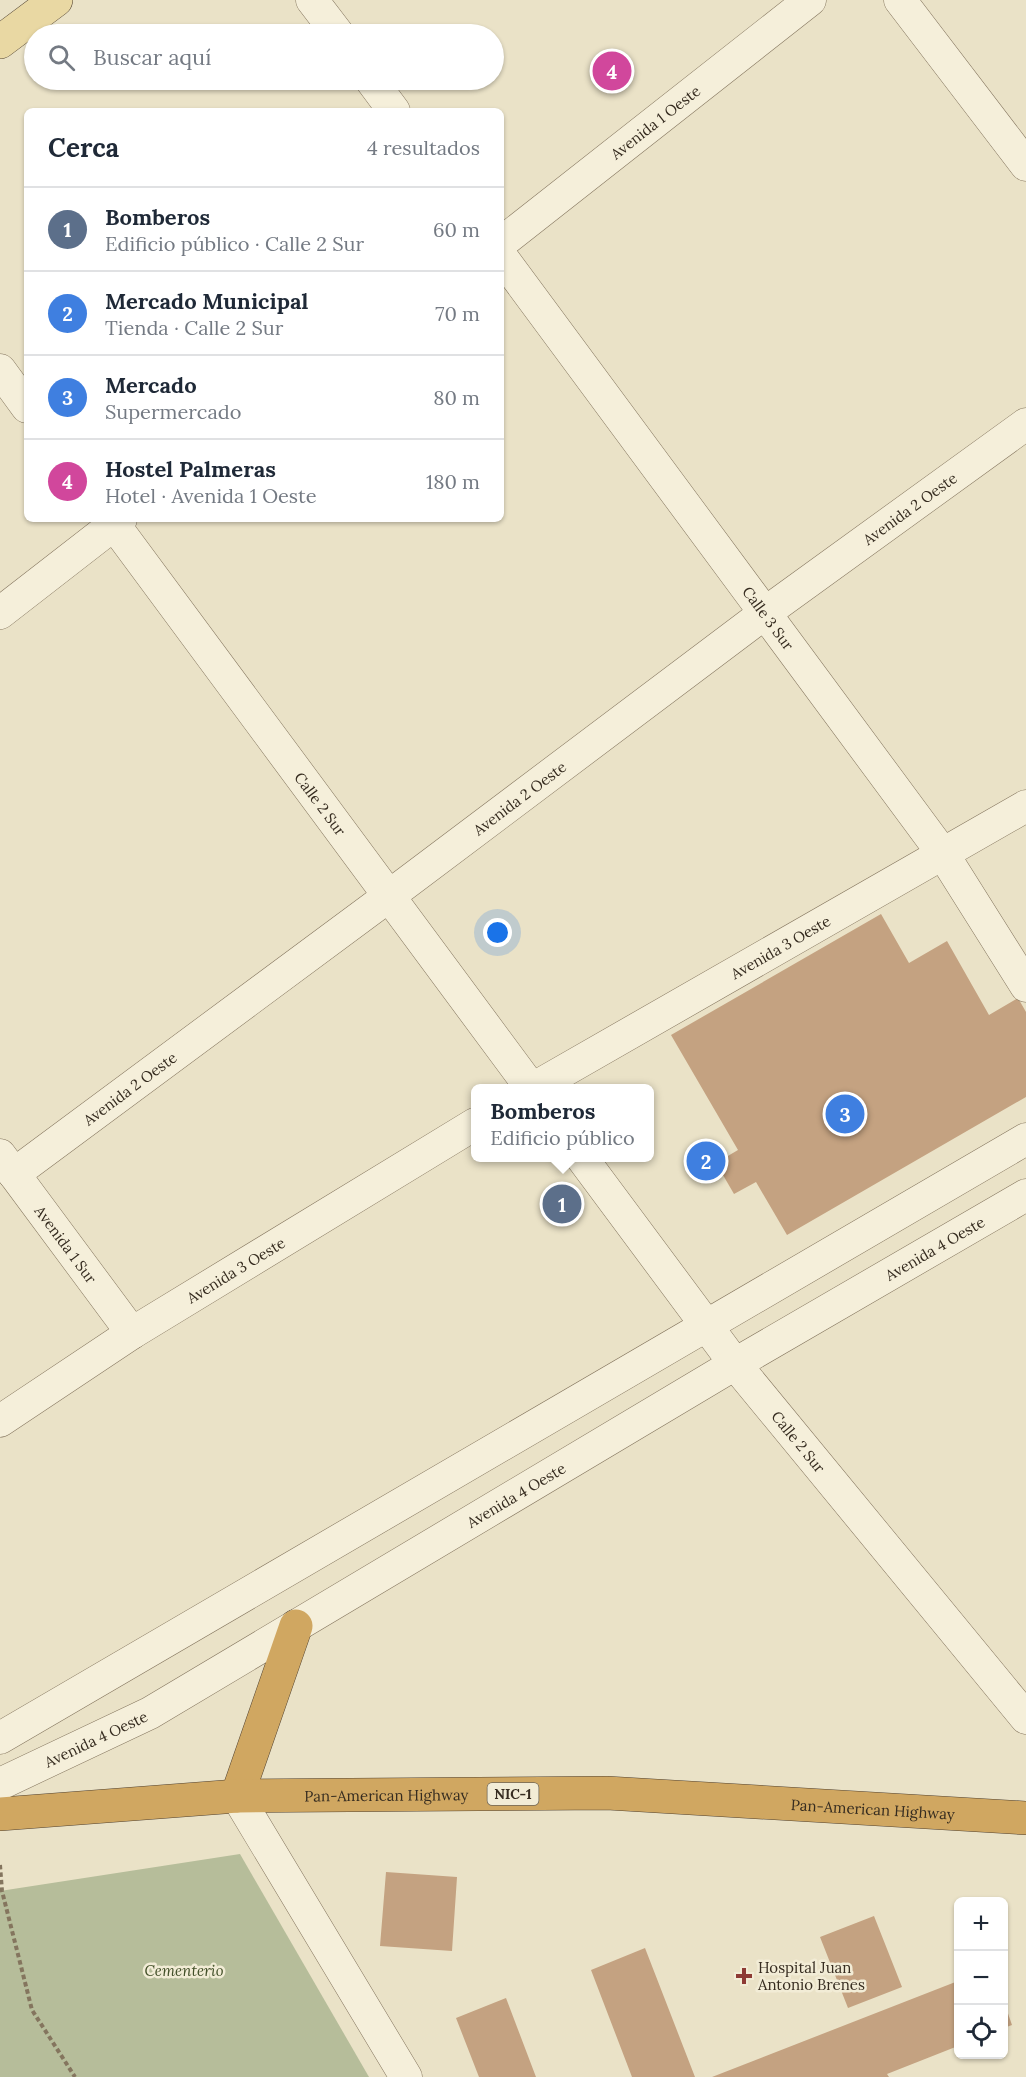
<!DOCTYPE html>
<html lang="es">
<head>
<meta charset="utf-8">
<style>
  :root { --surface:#fff; --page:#f6f6f7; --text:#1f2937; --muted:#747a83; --line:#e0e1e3; --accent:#8d3a34 }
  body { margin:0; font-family:Lora,serif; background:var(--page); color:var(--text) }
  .controls { position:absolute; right:18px; bottom:18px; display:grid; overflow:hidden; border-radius:9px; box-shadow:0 2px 4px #0004 }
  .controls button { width:54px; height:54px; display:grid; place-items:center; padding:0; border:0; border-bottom:2px solid var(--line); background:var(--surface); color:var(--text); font:30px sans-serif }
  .you { position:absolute; left:498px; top:933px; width:21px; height:21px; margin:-15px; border:4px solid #fff; border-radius:50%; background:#1a73e8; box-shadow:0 0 0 9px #1a73e833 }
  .badge { display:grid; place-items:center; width:39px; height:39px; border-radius:50%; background:var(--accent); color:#fff; font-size:20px; font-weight:700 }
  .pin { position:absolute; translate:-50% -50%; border:3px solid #fff; box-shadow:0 2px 6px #0006 }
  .popup { position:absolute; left:471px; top:1084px; width:183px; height:78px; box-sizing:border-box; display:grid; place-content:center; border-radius:9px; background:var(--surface); filter:drop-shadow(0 2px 4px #0005); font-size:20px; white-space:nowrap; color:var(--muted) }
  .popup b { font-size:22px; color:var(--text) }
  .popup::after { content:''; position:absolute; left:50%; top:100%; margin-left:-12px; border:12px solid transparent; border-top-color:var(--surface) }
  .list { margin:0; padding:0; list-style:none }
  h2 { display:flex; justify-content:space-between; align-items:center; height:78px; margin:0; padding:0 24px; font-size:26px }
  h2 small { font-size:20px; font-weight:400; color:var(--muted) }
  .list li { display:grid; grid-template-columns:39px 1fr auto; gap:18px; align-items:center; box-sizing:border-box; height:84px; padding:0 24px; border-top:2px solid var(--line) }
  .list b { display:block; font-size:22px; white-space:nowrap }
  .list p { margin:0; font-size:20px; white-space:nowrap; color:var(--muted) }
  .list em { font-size:20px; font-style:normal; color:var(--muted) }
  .icon { flex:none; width:33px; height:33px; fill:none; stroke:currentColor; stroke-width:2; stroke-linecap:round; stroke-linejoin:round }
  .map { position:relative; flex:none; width:1026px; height:2077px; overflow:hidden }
  .search { position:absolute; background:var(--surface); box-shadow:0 2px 4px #0004; left:24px; top:24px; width:480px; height:66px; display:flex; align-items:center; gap:15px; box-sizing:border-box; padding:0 21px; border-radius:33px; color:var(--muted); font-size:22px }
  .panel { position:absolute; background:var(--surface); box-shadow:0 2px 4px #0004; left:24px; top:108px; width:480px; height:414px; border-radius:9px }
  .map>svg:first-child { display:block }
  .cemetery { fill:#b6bd9a }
  .building { fill:#c4a281 }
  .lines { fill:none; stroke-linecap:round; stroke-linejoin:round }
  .minor-casing { stroke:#84755e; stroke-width:33 }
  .major-casing { stroke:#524332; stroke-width:34 }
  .highway-casing { stroke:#524332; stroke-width:34 }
  .path { stroke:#84755e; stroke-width:4; stroke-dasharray:4.5 3; stroke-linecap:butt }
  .minor { stroke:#f5efda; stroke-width:32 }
  .major { stroke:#e9d8a3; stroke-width:33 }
  .highway { stroke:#d0a761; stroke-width:33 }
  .poi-dot { fill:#8d3a34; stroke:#f2ecd6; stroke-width:2 }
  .labels { text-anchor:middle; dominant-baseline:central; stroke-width:5; stroke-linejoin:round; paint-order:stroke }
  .shield { fill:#f2ecd6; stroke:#6e6657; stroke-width:1.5 }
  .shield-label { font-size:14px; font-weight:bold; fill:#362c20 }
  .street-label { font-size:15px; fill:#362c20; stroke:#f2ecd6 }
  .poi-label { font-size:15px; fill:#362c20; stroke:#f2ecd6; text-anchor:start }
  .park-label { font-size:15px; font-style:italic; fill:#435029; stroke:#f2ecd6 }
</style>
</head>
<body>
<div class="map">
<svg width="1026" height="2077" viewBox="0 0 1026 2077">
  <rect width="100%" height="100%" fill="#eae2c7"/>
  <path class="cemetery" d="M240,1854L369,2077H0V1891Z"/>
  <path class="building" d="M881,914L909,963L947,941L989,1015L1018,998L1026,1012V1097L787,1235L756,1182L734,1194L716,1163L738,1150L671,1035Z
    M386,1872L457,1877L452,1951L380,1946Z
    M874,1916L902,1987L848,2008L820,1937Z
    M645,1948L695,2077H632L591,1970Z
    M958,1981V2046L887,2074L889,2077H712Z
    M506,1998L536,2077H479L456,2018Z
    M1004,2002L1012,2025L1004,2028Z"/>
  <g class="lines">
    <defs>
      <g id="minor">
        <path d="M312,0L338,34"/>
        <path d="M900,0L1026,165"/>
        <path d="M371,80L394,111"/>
        <path id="s1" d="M501,243L810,0"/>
        <path id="s2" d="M501,256L943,854L1026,986"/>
        <path d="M0,370L27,407"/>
        <path id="s3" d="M110,519L531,1088"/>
        <path d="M0,613L121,519"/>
        <path id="s4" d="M534,1088L1026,806"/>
        <path id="s5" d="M0,1155L132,1333"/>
        <path id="s6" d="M582,1158L735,1364L1026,1718"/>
        <path id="s7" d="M14,1174L389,896L765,613L1026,424"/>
        <path id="s8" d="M0,1421L132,1333L475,1124"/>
        <path d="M0,1738L1026,1139"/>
        <path id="s9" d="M0,1784L150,1713L735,1364L1026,1195"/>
        <path d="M237,1796L406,2077"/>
      </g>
      <path id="major" d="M0,42L56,0"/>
      <g id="highway">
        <path d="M237,1796L296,1626"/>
        <path id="s10" d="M0,1814L237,1796L607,1793L1026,1818"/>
      </g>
    </defs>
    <use href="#minor" class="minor-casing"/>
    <use href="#major" class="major-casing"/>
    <use href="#highway" class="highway-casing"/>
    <path class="path" d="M0,1865L2,1891L32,2010L75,2077"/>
    <use href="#minor" class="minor"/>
    <use href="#major" class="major"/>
    <use href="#highway" class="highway"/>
  </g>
  <path class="poi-dot" d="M741 1967h6v6h6v6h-6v6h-6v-6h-6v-6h6z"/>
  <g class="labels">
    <rect class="shield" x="487.5" y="1783" width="51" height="22" rx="4.5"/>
    <g class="shield-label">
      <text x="513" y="1794">NIC-1</text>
    </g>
    <g class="street-label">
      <text stroke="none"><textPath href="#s1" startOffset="196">Avenida 1 Oeste</textPath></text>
      <text stroke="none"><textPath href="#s7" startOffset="1116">Avenida 2 Oeste</textPath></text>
      <text stroke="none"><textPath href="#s2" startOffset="450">Calle 3 Sur</textPath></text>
      <text stroke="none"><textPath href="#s7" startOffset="630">Avenida 2 Oeste</textPath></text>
      <text stroke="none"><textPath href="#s3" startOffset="354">Calle 2 Sur</textPath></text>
      <text stroke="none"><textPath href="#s4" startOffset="284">Avenida 3 Oeste</textPath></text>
      <text stroke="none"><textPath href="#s7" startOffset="144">Avenida 2 Oeste</textPath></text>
      <text stroke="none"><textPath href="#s5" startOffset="111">Avenida 1 Sur</textPath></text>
      <text stroke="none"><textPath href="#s9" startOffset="1078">Avenida 4 Oeste</textPath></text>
      <text stroke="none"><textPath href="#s8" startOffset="280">Avenida 3 Oeste</textPath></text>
      <text stroke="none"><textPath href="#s6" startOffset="357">Calle 2 Sur</textPath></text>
      <text stroke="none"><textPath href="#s9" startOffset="592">Avenida 4 Oeste</textPath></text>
      <text stroke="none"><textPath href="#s9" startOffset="106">Avenida 4 Oeste</textPath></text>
      <text stroke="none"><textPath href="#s10" startOffset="387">Pan-American Highway</textPath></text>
      <text stroke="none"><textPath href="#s10" startOffset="874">Pan-American Highway</textPath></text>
    </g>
    <g class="poi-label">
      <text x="758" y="1967">Hospital Juan<tspan x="758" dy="17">Antonio Brenes</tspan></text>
    </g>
    <g class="park-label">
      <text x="184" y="1970">Cementerio</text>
    </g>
  </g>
</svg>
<div class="controls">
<button>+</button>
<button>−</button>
<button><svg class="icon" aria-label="locate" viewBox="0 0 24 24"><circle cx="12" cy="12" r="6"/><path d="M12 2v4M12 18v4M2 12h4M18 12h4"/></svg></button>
</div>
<div class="you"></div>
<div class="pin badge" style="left:562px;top:1204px;background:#5c6f8a">1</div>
<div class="popup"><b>Bomberos</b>Edificio público</div>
<div class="pin badge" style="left:706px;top:1161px;background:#3f7fe0">2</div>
<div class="pin badge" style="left:845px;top:1114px;background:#3f7fe0">3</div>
<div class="pin badge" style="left:612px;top:71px;background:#d1479c">4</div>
<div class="search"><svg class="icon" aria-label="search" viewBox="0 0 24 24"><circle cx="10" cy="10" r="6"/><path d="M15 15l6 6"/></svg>Buscar aquí</div>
<section class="panel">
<h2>Cerca<small>4 resultados</small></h2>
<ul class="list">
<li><span class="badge" style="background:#5c6f8a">1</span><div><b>Bomberos</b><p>Edificio público · Calle 2 Sur</p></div><em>60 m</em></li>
<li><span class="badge" style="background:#3f7fe0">2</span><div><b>Mercado Municipal</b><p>Tienda · Calle 2 Sur</p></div><em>70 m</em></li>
<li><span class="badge" style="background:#3f7fe0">3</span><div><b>Mercado</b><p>Supermercado</p></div><em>80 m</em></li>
<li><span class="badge" style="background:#d1479c">4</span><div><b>Hostel Palmeras</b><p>Hotel · Avenida 1 Oeste</p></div><em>180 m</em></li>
</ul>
</section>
</div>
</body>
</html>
